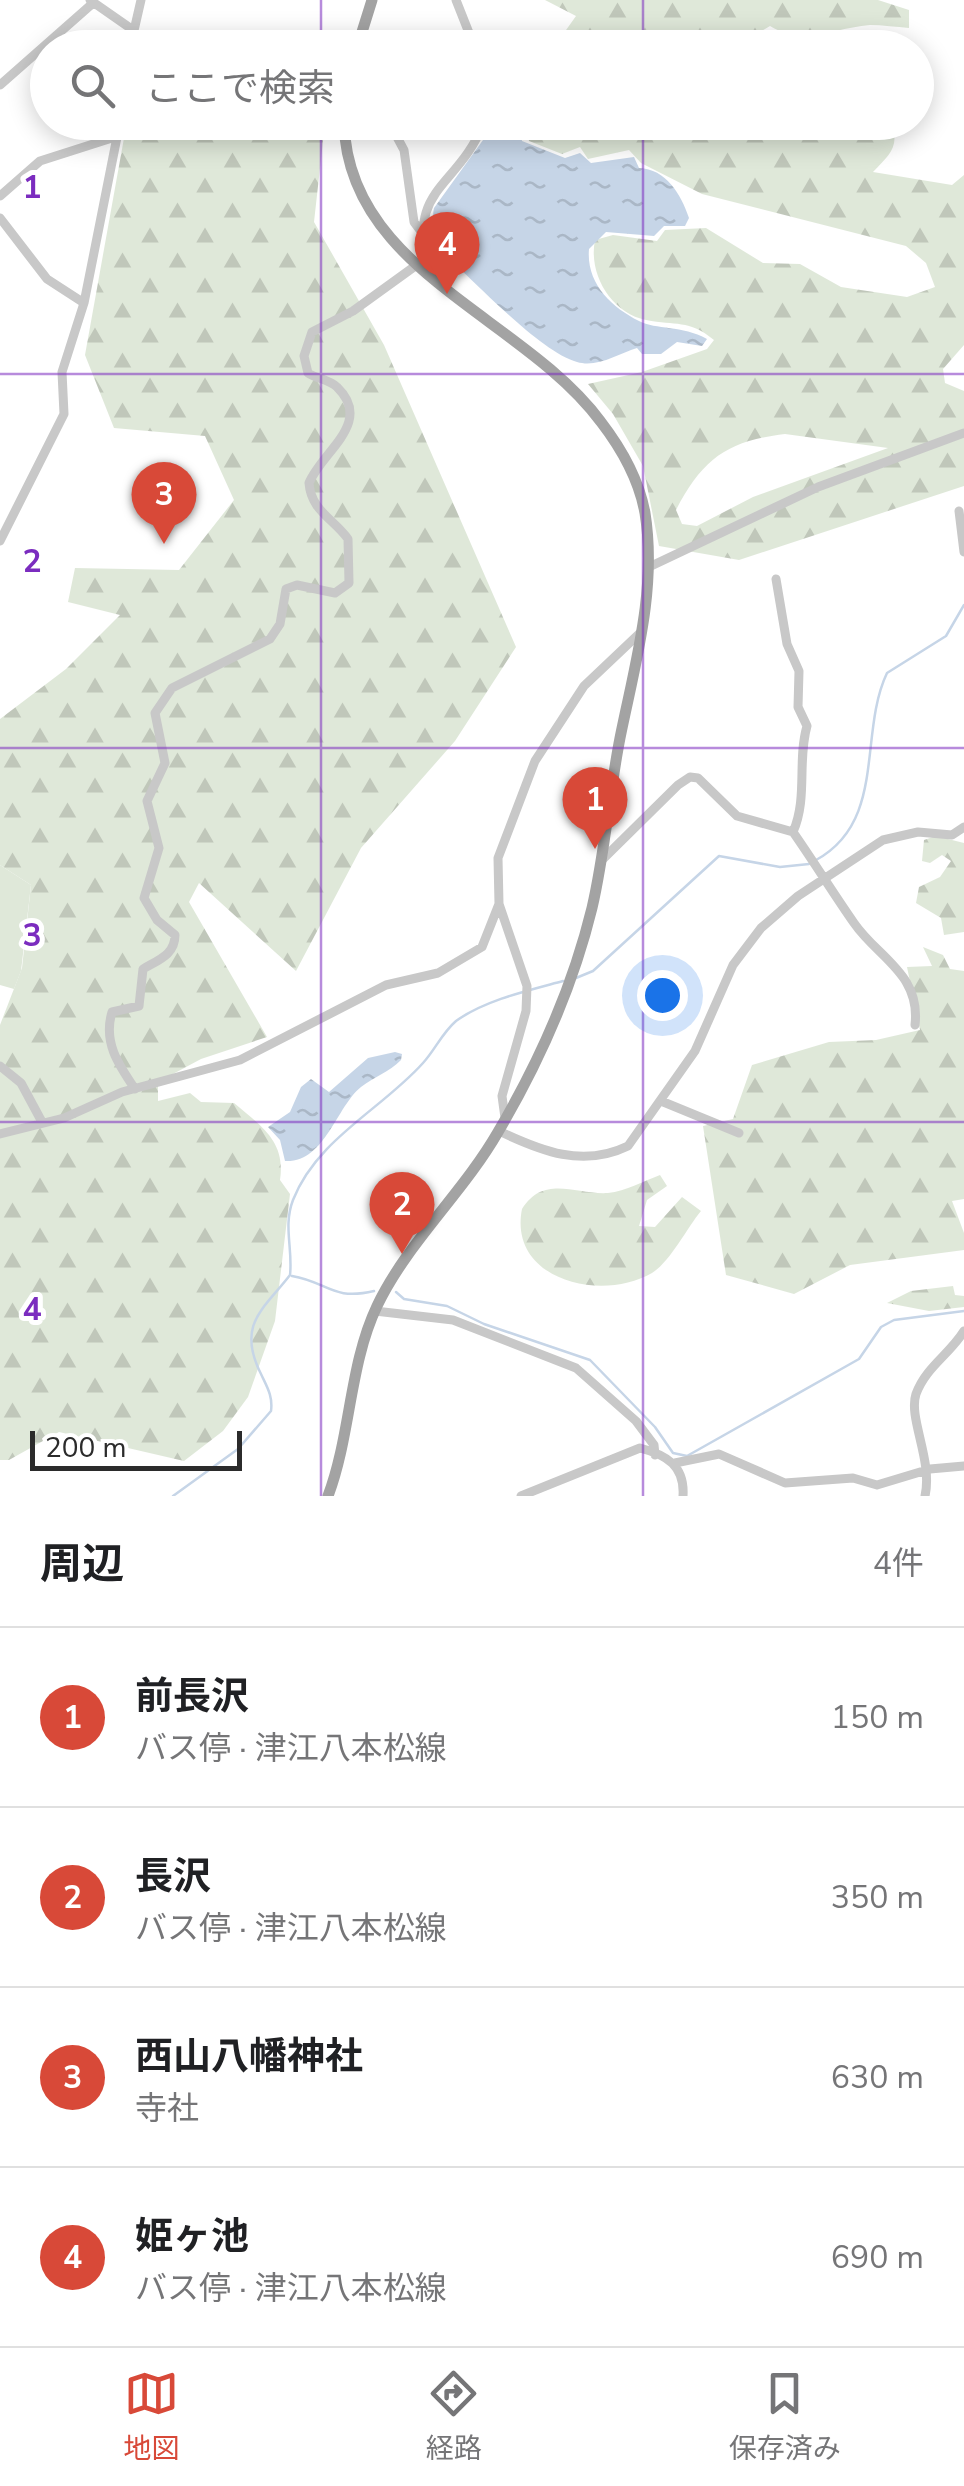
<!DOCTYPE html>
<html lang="ja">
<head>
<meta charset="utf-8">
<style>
  :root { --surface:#fff; --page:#f2f2f2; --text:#202124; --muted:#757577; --line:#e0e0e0; --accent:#d84938 }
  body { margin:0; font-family:"Nunito Sans","Noto Sans JP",sans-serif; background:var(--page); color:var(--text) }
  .scale { position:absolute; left:30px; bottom:25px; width:212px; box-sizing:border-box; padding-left:10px; border:5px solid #2b2b2b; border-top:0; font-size:28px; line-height:35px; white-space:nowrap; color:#2b2b2b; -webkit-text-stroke:8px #fff; paint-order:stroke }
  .you { position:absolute; left:662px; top:995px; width:35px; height:35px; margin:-25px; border:8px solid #fff; border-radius:50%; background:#1a73e8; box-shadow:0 0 0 15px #1a73e833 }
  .badge { display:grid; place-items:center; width:65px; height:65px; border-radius:50%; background:var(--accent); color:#fff; font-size:32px; font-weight:700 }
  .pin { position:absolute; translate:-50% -82px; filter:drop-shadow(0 2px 5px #0008) }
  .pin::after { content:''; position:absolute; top:52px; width:35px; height:30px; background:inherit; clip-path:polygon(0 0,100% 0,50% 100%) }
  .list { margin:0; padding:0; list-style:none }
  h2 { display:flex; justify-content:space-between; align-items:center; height:130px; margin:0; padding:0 40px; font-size:42px }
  h2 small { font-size:32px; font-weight:400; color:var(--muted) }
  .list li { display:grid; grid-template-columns:65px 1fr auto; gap:30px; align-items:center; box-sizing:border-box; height:180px; padding:0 40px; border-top:2px solid var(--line) }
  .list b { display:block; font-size:38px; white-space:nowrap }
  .list p { margin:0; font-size:32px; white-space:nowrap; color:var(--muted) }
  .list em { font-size:32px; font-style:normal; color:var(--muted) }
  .icon { flex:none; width:55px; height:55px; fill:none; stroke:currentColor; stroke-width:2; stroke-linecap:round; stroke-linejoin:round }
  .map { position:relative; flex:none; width:964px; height:1496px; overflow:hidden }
  .search { position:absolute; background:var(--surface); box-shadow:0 5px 25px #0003; left:30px; right:30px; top:30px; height:110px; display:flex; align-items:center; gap:25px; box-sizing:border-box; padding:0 35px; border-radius:55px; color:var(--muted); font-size:38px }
  .sheet { height:850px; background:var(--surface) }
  nav { display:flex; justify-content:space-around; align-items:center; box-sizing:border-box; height:140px; border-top:2px solid var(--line); background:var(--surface); font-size:28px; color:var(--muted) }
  nav a { display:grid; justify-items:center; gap:5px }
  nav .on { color:var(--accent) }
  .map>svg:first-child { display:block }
  .forest { fill:url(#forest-firs); fill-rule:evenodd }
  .pitch { fill:#dfe8d9 }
  .water { fill:url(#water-ripples) }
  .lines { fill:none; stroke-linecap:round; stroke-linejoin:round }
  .stream { stroke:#c6d5e7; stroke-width:2.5 }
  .minor { stroke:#c8c8c8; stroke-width:9 }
  .major { stroke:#a3a3a3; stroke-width:11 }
  .grid { fill:none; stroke:#7b2cbf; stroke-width:2.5; stroke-opacity:0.55 }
  .grid-label { font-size:32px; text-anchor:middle; font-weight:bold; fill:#7b2cbf; stroke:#fff; stroke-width:10; stroke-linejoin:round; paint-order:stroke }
</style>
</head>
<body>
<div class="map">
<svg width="964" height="1496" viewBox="0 0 964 1496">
  <defs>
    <pattern id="forest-firs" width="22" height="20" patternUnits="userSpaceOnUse" patternTransform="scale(2.5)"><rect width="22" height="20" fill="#dfe8d9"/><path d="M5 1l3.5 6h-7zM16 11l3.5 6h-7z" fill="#c0c7ba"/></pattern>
    <pattern id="water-ripples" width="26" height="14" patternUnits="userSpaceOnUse" patternTransform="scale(2.5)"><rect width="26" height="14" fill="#c6d5e7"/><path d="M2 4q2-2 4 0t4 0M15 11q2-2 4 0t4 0" fill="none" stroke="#aab7c6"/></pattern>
  </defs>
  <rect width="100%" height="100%" fill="#fff"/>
  <path class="forest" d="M545,0H878L909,10V28C896,27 883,25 870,25C834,28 804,46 770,26L758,33L759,47H554L576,16Z
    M217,123H325L314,222L384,345L516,647L455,741L361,848L296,971L199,883L189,902L267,1037L201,1059L158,1082V1101L190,1093L201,1102L234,1103C261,1126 286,1141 280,1180L290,1194L275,1321L248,1397L223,1431L184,1461L59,1432L9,1460H0V1025L22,968L31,885L0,865V719L66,669L120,615L68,602L75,568L179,570L234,500L205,436L114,428L85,355L124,138Z
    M526,123H891C901,147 888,156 873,172L952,185L964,175V345L943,369L945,383L964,391V486L739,560L659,546L643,466L613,414L588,384L642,372L707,349L714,340C688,319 676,326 646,320C611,313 588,274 595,240L613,235L657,241L665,230L706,228L763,263L800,264L841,287L907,297L935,287L926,263L906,246L702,194L641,163L629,150L588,159L580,147L562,154L529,141ZM785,434L888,448L753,497L697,526L682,524L676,510C703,458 728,441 785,434Z
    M936,836L964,843V932L944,935L941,918L916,903L919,887L940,877L951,861L942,855L930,863L922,861L924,840Z
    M923,947L943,955L950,969L964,971V1199L952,1201L964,1233V1250L850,1265L794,1294L726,1275L703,1126L733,1119L752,1065L829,1042L876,1040L920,1030L907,967L932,966Z
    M660,1175L667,1186L647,1200L639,1226L655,1227L682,1197L701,1211C687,1228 670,1262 652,1273C600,1303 508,1279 522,1209C544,1174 576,1195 608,1193C626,1191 644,1181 660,1175Z
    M953,1286L955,1295L964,1296V1307L929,1311L887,1303L911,1291Z"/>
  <path class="pitch" d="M0,865L31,885L21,971L14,989L0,985Z"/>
  <path class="water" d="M496,122L519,123L522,141L565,158L580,153L591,163L634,157L639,168C666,169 681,194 689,218L685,226H664L654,236L606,232L589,249C586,283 611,307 639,321C656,330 682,325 707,339L702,346L677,342L661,354H642L637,348C618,354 597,368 577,362C544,353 489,296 461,270L445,274C452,250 428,234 434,208Z
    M395,1052L402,1054L401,1060C389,1072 374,1077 361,1087C336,1107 325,1163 285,1161L280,1140L268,1127L290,1112L301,1087L311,1079L329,1092L368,1058Z"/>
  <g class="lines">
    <path class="stream" d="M816,860C887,821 858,734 887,673L946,636L964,605
      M576,978L593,971L719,856L780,867L809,864
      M292,1276C328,1282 332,1301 374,1291
      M396,1292L404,1299L447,1306L484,1324L590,1360L655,1427L673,1453L687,1456L859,1359L881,1327L894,1320L964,1311
      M173,1496L238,1449L271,1411C273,1396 267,1387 261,1374C236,1324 264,1309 290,1275C293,1249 283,1226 293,1200C317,1139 382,1109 423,1063C435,1050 442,1033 456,1021C485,1000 530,990 563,981"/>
    <path class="minor" d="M90,0L133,30
      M456,0L475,48
      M130,48L141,0
      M0,85L93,3
      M389,122L404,150L414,222L420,230
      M0,196L40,161L162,122
      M0,218L47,279L84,303
      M430,274C404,186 458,190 484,122
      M959,511L964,552
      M0,541L64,414L62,372L84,303L120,122
      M649,567L818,487L964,433
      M776,579L787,644L799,671L798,707L807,726C797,761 808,798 793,832
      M602,860L678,785L690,777L698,778L737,816L793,832C814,862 833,893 854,923C878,958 921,974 915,1025
      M0,1066L21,1083L42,1122
      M135,1089C118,1064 103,1042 112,1012L139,1006L143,969C158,960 175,955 175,935L157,920L144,898L159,848L147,801L165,763L155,713L172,688L270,639L280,624L286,589L297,585L335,593L349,583L348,539C334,519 311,511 309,483C322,451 374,423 337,387C328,379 317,379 308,373L304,356L312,332L353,311L418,264
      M661,1101L739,1133
      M505,1118L502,1096L526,1011L527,986L499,904L498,858L535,761L584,686L641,632
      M499,1131C541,1151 583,1168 628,1146L695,1051L733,965L761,928L798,896L883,840L918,832L952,835L964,827
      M0,1134L64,1118L122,1092L240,1060L386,985L438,973L482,947L499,904
      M375,1311L453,1320L576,1368L636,1421L654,1445L655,1455
      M675,1463L719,1454L785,1483L853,1478L877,1485L930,1469L964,1466
      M521,1496L640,1448C667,1455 685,1466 683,1496
      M925,1496C933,1460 908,1418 916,1394C926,1367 949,1355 964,1331"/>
    <path class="major" d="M357,48L372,0
      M328,1496C351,1435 349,1365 377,1306C407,1243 463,1193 498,1132C538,1064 573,986 592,908C605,853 609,794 620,738C635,664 657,589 645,513C639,480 621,448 601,422C524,317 347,271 344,122"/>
  </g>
  <path class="grid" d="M321,0V48M643,0V48M321,122V1496M643,122V1496M0,374H964M0,748H964M0,1122H964"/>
  <g class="grid-label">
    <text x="32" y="198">1</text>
    <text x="32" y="572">2</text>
    <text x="32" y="946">3</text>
    <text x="32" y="1320">4</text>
  </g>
</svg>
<div class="scale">200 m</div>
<div class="you"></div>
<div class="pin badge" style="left:595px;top:849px">1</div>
<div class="pin badge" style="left:402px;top:1254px">2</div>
<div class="pin badge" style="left:164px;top:544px">3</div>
<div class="pin badge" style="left:447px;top:294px">4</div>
<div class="search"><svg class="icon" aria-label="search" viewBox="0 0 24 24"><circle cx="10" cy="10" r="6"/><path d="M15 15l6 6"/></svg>ここで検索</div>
</div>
<section class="sheet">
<h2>周辺<small>4件</small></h2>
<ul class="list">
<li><span class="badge">1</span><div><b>前長沢</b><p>バス停 · 津江八本松線</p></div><em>150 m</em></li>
<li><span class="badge">2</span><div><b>長沢</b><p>バス停 · 津江八本松線</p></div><em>350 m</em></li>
<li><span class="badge">3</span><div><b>西山八幡神社</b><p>寺社</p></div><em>630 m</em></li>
<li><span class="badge">4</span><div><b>姫ヶ池</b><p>バス停 · 津江八本松線</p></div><em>690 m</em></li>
</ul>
</section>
<nav>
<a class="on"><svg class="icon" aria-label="map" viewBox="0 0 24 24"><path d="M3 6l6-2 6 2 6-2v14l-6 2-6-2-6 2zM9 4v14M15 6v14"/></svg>地図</a>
<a><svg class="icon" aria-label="directions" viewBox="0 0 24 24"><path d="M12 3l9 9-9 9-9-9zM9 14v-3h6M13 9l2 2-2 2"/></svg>経路</a>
<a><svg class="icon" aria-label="saved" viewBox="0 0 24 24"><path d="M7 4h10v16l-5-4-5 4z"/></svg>保存済み</a>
</nav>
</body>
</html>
